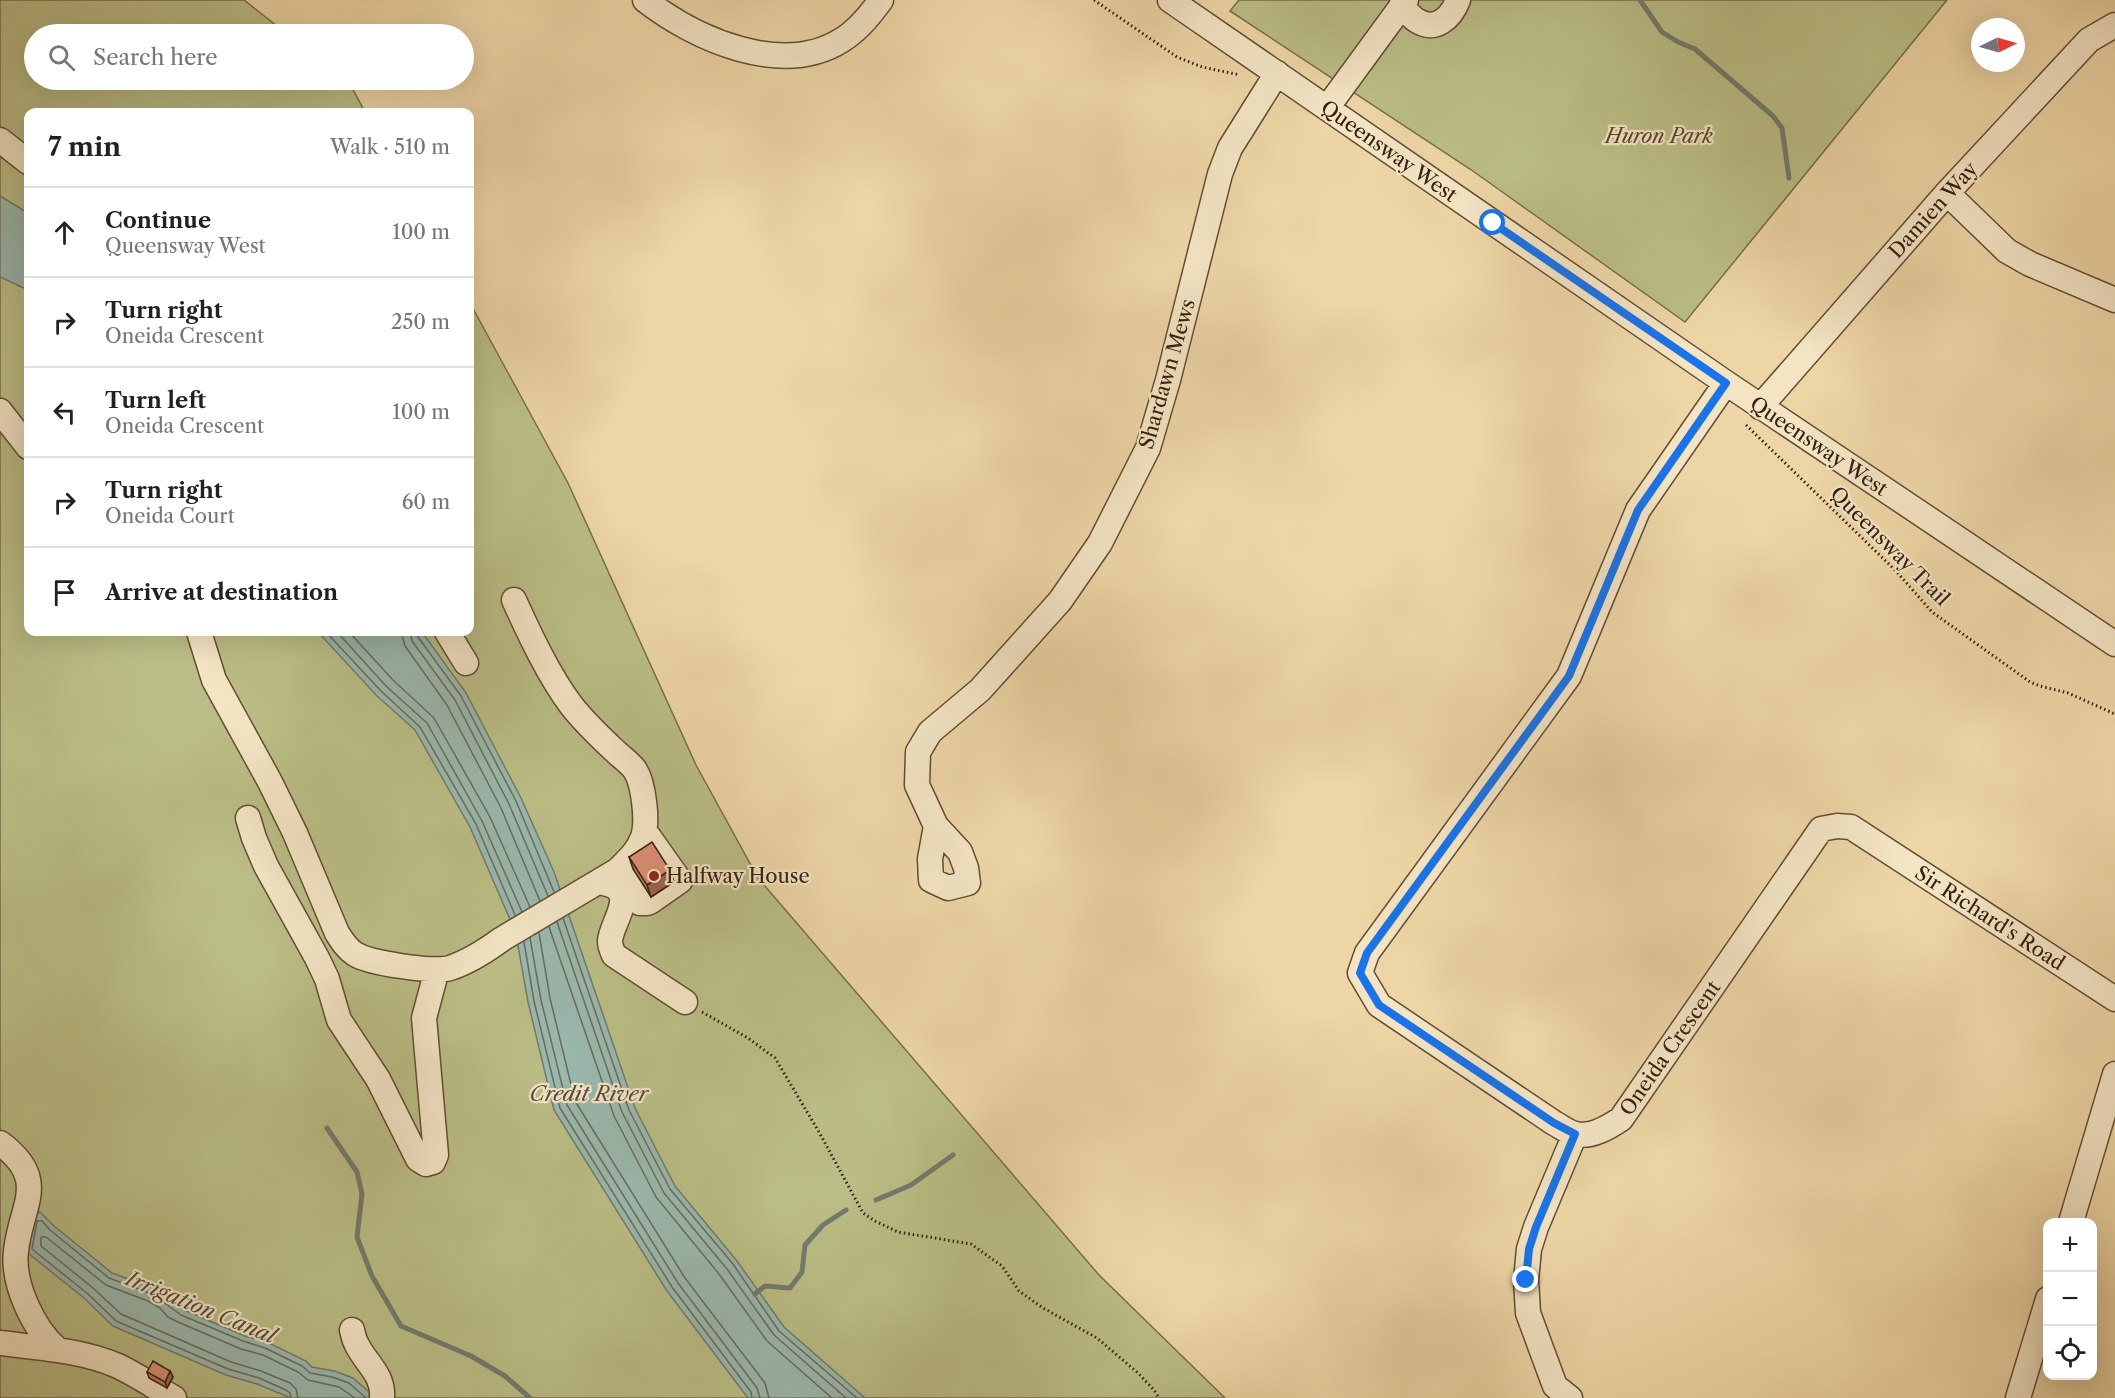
<!DOCTYPE html>
<html lang="en">
<head>
<meta charset="utf-8">
<style>
  :root { --surface:#fff; --page:#f6f6f6; --text:#202124; --muted:#757577; --line:#e0e0e0 }
  body { margin:0; font-family:"Libre Caslon Text",serif; background:var(--page); color:var(--text) }
  .controls { position:absolute; right:18px; bottom:18px; display:grid; overflow:hidden; border-radius:12px; box-shadow:0 6px 24px #0002 }
  .controls button { width:54px; height:54px; display:grid; place-items:center; padding:0; border:0; border-bottom:2px solid var(--line); background:var(--surface); color:var(--text); font:30px sans-serif }
  .compass { position:absolute; left:1971px; top:18px; width:54px; height:54px; border-radius:50%; background:var(--surface); box-shadow:0 6px 24px #0002; rotate:85deg }
  .stop { position:absolute; width:18px; height:18px; margin:-14px; border:4px solid #1a73e8; border-radius:50%; background:#fff }
  .stop.end { background:#1a73e8; border-color:#fff; box-shadow:0 2px 6px #0008 }
  .list { margin:0; padding:0; list-style:none }
  h2 { display:flex; justify-content:space-between; align-items:center; height:78px; margin:0; padding:0 24px; font-size:26px }
  h2 small { font-size:20px; font-weight:400; color:var(--muted) }
  .list li { display:grid; grid-template-columns:39px 1fr auto; gap:18px; align-items:center; box-sizing:border-box; height:90px; padding:0 24px; border-top:2px solid var(--line) }
  .list b { display:block; font-size:22px; white-space:nowrap }
  .list p { margin:0; font-size:20px; white-space:nowrap; color:var(--muted) }
  .list em { font-size:20px; font-style:normal; color:var(--muted) }
  .icon { flex:none; width:33px; height:33px; fill:none; stroke:currentColor; stroke-width:2; stroke-linecap:round; stroke-linejoin:round }
  .map { position:relative; flex:none; width:2115px; height:1398px; overflow:hidden }
  .search { position:absolute; background:var(--surface); box-shadow:0 6px 24px #0002; left:24px; top:24px; width:450px; height:66px; display:flex; align-items:center; gap:15px; box-sizing:border-box; padding:0 21px; border-radius:33px; color:var(--muted); font-size:22px }
  .panel { position:absolute; background:var(--surface); box-shadow:0 6px 24px #0002; left:24px; top:108px; width:450px; height:528px; border-radius:12px }
  .map>svg:first-child { display:block }
  .green { fill:#babd85; stroke:#786e4a; stroke-width:1.5 }
  .water { fill:#9ab8ad; stroke:#727b6d; stroke-width:1.5 }
  .lines { fill:none; stroke-linecap:round; stroke-linejoin:round }
  .shore { stroke:#686c5e; stroke-width:1.5 }
  .stream { stroke:#727b6d; stroke-width:5 }
  .minor-casing { stroke:#634d34; stroke-width:27 }
  .path { stroke:#35200e; stroke-width:3; stroke-dasharray:1.5 3; stroke-linecap:butt }
  .minor { stroke:#f3e4c4; stroke-width:24 }
  .wall { fill:#bc7a64; stroke:#35200e; stroke-width:1.5 }
  .shaded-wall { fill:#996351; stroke:#35200e; stroke-width:1.5 }
  .building { fill:#db8e74; stroke:#35200e; stroke-width:1.5 }
  .route { stroke:#1a73e8; stroke-width:8 }
  .poi-dot { fill:#8f2418; stroke:#f3e4c4; stroke-width:2 }
  .labels { text-anchor:middle; dominant-baseline:central; stroke-width:4.5; stroke-linejoin:round; paint-order:stroke }
  .park-label { font-size:20px; font-style:italic; fill:#56472c; stroke:#f3e4c4 }
  .street-label { font-size:20px; fill:#35200e; stroke:#f3e4c4 }
  .poi-label { font-size:20px; fill:#35200e; stroke:#f3e4c4; text-anchor:start }
  .water-label { font-size:21px; font-style:italic; fill:#534e3e; stroke:#f3e4c4 }
</style>
</head>
<body>
<div class="map">
<svg width="2115" height="1398" viewBox="0 0 2115 1398">
  <rect width="100%" height="100%" fill="#edd5a5"/>
  <filter id="stains"><feTurbulence type="fractalNoise" baseFrequency=".00333" numOctaves="4"/><feColorMatrix values="0 0 0 0 .2 0 0 0 0 .09 0 0 0 0 .02 0 0 0 .5 -.17"/></filter>
  <radialGradient id="worn" r=".72"><stop offset=".6" stop-color="#630" stop-opacity="0"/><stop offset="1" stop-color="#630" stop-opacity=".3"/></radialGradient>
  <path class="green" d="M0,0H244L287,34H34V80H344L350,84L365,112H28V632H470V303L568,483L696,765L758,878L1099,1275L1225,1398H0Z
    M1239,0H1947L1685,322L1470,169L1230,11Z"/>
  <path class="water" d="M0,196L28,213V290L0,277Z
    M318,632H422L466,693L521,798L554,872L635,1108L675,1186L737,1261L784,1327L865,1398H748L667,1291L554,1110L528,1002L517,940L512,924L470,827L415,730L377,696Z
    M40,1212L54,1226L112,1273L154,1288L184,1310L245,1336L267,1342L306,1361L312,1367L334,1371L353,1378L376,1398H291L257,1384L226,1375L113,1326L84,1298L24,1250L36,1214Z"/>
  <g class="lines">
    <path class="shore" d="M326,632L381,691L420,727L476,824L515,915
      M337,632L386,686L427,723L482,821L522,912
      M349,632L393,680L434,718L490,817L530,907
      M401,632L405,646L447,705L501,808L540,901
      M410,632L412,641L455,700L509,804L548,896
      M417,632L418,637L461,696L516,801L554,892
      M563,918L629,1110L670,1189L733,1264L779,1331L857,1398
      M557,922L622,1112L664,1193L727,1269L774,1335L846,1398
      M549,927L614,1116L656,1197L719,1274L767,1341L832,1398
      M539,933L550,998L575,1101L685,1278L765,1383L769,1398
      M530,938L541,1000L567,1105L678,1283L757,1388L760,1398
      M524,942L534,1001L560,1108L672,1287L751,1392L752,1398
      M291,1398L290,1393L286,1390L259,1378L228,1369L116,1321L88,1294L32,1249L37,1221H42L50,1230L109,1278L152,1294L181,1315L243,1341L265,1348L302,1366L310,1373L332,1377L349,1383L366,1398
      M298,1398L296,1389L290,1383L261,1371L231,1362L121,1314L93,1288L41,1246V1237H46L106,1285L148,1301L160,1308L168,1317L178,1322L241,1349L263,1355L298,1372L308,1380L339,1387L355,1398"/>
    <path class="stream" d="M1640,0L1662,32L1678,42L1695,49L1773,116L1782,128L1789,178
      M327,1128L357,1172L362,1194L357,1237L372,1276L401,1326L471,1356L505,1376L530,1398
      M876,1200L911,1185L953,1155
      M755,1294L765,1286L790,1288L802,1272L805,1245L823,1225L846,1210"/>
    <defs>
      <path id="minor" d="M645,0C695,39 782,78 842,40C857,31 871,14 881,0
        M1170,0L1726,383L2115,644
        M1401,6C1406,10 1410,16 1416,20C1435,33 1451,18 1458,0
        M1327,108L1406,0
        M0,140L28,162
        M1947,193L2007,251L2030,264L2115,300
        M1726,383L1638,510L1569,676L1367,953L1360,973L1379,1005L1554,1123C1560,1126 1569,1133 1576,1134C1591,1138 1609,1127 1621,1119L1821,829L1837,826L1851,827L2115,999
        M1760,407L1947,193L2089,40L2115,25
        M0,411L28,447
        M514,600C529,633 549,676 571,705C584,722 600,737 615,751C621,757 630,763 635,770C644,784 648,822 643,837C638,851 628,860 618,870
        M199,632L214,680L270,782L295,833L337,933C342,941 347,949 355,954C369,963 435,973 450,968C468,962 487,950 502,939L618,870L603,883C641,890 611,922 610,941C610,947 612,950 614,955L685,1002
        M447,632L466,663
        M248,818L254,838L266,866L317,958L327,979L339,1020L378,1079L418,1159L426,1164L433,1162L436,1155L424,1018L435,977
        M936,826L930,859L931,880L948,888L968,883L966,868L960,852L936,826L917,785L918,752L930,732L980,690L1060,601L1100,543L1148,448L1168,380L1220,174L1230,148L1277,73
        M644,836L649,837L680,881L650,902L626,869L622,873L640,903H647
        M0,1143C50,1180 21,1204 16,1251C12,1284 34,1330 58,1350
        M2071,1222L2115,1074
        M352,1330C353,1334 354,1339 356,1343C365,1363 384,1374 382,1398
        M0,1343C39,1348 81,1350 118,1366C137,1375 156,1388 174,1398
        M1570,1398L1555,1386L1542,1351L1528,1313L1526,1280L1529,1249L1536,1227L1575,1134
        M2018,1398L2048,1299"/>
    </defs>
    <use href="#minor" class="minor-casing"/>
    <path class="path" d="M1094,0L1177,57L1202,67L1240,75
      M1746,425L1896,571L1932,612L2030,682L2040,686L2068,693L2115,714
      M702,1012L748,1038L775,1058L819,1132L863,1213L875,1221L898,1232L971,1244L1002,1266L1019,1291L1043,1308L1097,1338L1138,1373L1154,1390L1159,1398"/>
    <use href="#minor" class="minor"/>
  </g>
  <path class="wall" d="M629,857L670,870L674,882L651,897L633,869Z
    M170,1371L173,1377L167,1388L149,1378L147,1372Z"/>
  <path class="shaded-wall" d="M670,870L674,882L651,897L647,885Z
    M170,1371L173,1377L167,1388L165,1382Z"/>
  <path class="building" d="M652,842L670,870L647,885L629,857Z
    M153,1361L170,1371L165,1382L147,1372Z"/>
  <g class="lines">
    <path class="route" d="M1493,223L1726,383L1638,510L1569,676L1367,953L1360,973L1379,1005L1554,1123L1575,1134L1536,1227L1529,1249L1526,1280"/>
  </g>
  <circle class="poi-dot" cx="654" cy="876" r="6"/>
  <g class="labels">
    <g class="park-label">
      <text x="1659" y="136">Huron Park</text>
    </g>
    <g class="street-label">
      <text transform="translate(1389 151) rotate(35)">Queensway West</text>
      <text transform="translate(1933 210) rotate(-48)">Damien Way</text>
      <text transform="translate(1167 374) rotate(-74)">Shardawn Mews</text>
      <text transform="translate(1819 446) rotate(34)">Queensway West</text>
      <text transform="translate(1890 546) rotate(45)">Queensway Trail</text>
      <text transform="translate(1990 918) rotate(33)">Sir Richard's Road</text>
      <text transform="translate(1670 1048) rotate(-55)">Oneida Crescent</text>
    </g>
    <g class="poi-label">
      <text x="666" y="876">Halfway House</text>
    </g>
    <g class="water-label">
      <text x="589" y="1093">Credit River</text>
      <text transform="translate(201 1307) rotate(22)">Irrigation Canal</text>
    </g>
  </g>
  <rect width="100%" height="100%" filter="url(#stains)"/>
  <rect width="100%" height="100%" fill="url(#worn)"/>
</svg>
<div class="controls">
<button>+</button>
<button>−</button>
<button><svg class="icon" aria-label="locate" viewBox="0 0 24 24"><circle cx="12" cy="12" r="6"/><path d="M12 2v4M12 18v4M2 12h4M18 12h4"/></svg></button>
</div>
<svg class="compass" viewBox="-18 -18 36 36"><path d="M0-13l5 13h-10z" fill="#e53935"/><path d="M0 13l5-13h-10z" fill="#757577"/></svg>
<div class="stop" style="left:1493px;top:223px"></div>
<div class="stop end" style="left:1526px;top:1280px"></div>
<div class="search"><svg class="icon" aria-label="search" viewBox="0 0 24 24"><circle cx="10" cy="10" r="6"/><path d="M15 15l6 6"/></svg>Search here</div>
<section class="panel">
<h2>7 min<small>Walk · 510 m</small></h2>
<ul class="list">
<li><svg class="icon" aria-label="ahead" viewBox="0 0 24 24"><path d="M12 20V5M6 11l6-6 6 6"/></svg><div><b>Continue</b><p>Queensway West</p></div><em>100 m</em></li>
<li><svg class="icon" aria-label="right" viewBox="0 0 24 24"><path d="M7 20v-9h11M14 6l5 5-5 5"/></svg><div><b>Turn right</b><p>Oneida Crescent</p></div><em>250 m</em></li>
<li><svg class="icon" aria-label="left" viewBox="0 0 24 24"><path d="M17 20v-9H6M10 6l-5 5 5 5"/></svg><div><b>Turn left</b><p>Oneida Crescent</p></div><em>100 m</em></li>
<li><svg class="icon" aria-label="right" viewBox="0 0 24 24"><path d="M7 20v-9h11M14 6l5 5-5 5"/></svg><div><b>Turn right</b><p>Oneida Court</p></div><em>60 m</em></li>
<li><svg class="icon" aria-label="arrive" viewBox="0 0 24 24"><path d="M6 21V4h12l-3 4 3 4H6"/></svg><div><b>Arrive at destination</b></div></li>
</ul>
</section>
</div>
</body>
</html>
